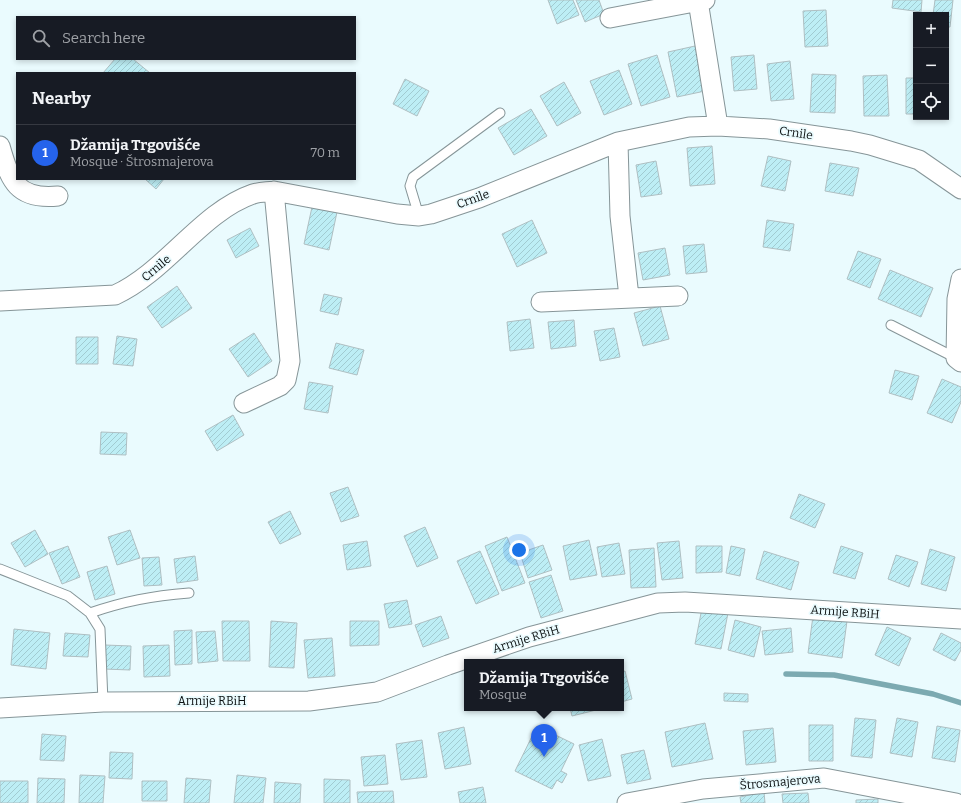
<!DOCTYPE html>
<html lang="en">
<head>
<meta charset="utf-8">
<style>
  :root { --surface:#171b24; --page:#20242c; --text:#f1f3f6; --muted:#9ea1a6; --line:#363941; --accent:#2563eb }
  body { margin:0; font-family:Bitter,serif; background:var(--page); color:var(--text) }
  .controls { position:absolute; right:12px; top:12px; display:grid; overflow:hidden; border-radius:0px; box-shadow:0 2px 6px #0003 }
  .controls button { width:36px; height:36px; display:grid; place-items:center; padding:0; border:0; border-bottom:1px solid var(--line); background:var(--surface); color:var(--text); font:20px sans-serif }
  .you { position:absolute; left:519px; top:550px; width:14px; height:14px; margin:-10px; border:3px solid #fff; border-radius:50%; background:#1a73e8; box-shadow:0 0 0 6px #1a73e833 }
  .badge { display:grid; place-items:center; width:26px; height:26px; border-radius:50%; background:var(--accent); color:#fff; font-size:13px; font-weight:700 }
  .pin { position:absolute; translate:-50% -33px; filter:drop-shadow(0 1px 2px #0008) }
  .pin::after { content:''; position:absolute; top:21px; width:14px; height:12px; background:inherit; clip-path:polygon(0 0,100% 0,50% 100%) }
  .popup { position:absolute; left:464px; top:659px; width:160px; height:52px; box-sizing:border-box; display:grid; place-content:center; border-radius:0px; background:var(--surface); filter:drop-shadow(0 1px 3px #0005); font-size:13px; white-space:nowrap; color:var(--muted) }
  .popup b { font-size:15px; color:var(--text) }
  .popup::after { content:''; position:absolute; left:50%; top:100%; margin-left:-8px; border:8px solid transparent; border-top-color:var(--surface) }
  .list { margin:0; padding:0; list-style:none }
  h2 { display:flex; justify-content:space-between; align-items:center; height:52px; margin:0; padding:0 16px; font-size:17px }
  h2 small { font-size:13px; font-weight:400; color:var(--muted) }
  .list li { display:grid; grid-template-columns:26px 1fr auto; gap:12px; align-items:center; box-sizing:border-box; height:56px; padding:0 16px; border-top:1px solid var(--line) }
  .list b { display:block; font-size:15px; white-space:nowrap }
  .list p { margin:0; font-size:13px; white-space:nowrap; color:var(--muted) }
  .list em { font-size:13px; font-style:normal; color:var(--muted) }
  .icon { flex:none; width:22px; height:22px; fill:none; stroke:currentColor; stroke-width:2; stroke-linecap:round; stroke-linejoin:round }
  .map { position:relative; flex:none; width:961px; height:803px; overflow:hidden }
  .search { position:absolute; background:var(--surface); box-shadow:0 2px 6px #0003; left:16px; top:16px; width:340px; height:44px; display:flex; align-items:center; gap:10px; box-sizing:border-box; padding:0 14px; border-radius:0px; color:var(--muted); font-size:15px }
  .panel { position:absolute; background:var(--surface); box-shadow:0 2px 6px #0003; left:16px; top:72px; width:340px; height:108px; border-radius:0px }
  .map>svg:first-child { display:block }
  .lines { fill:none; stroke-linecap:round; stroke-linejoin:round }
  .stream { stroke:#7caab1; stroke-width:5.5 }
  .building { fill:url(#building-hatch); stroke:#afbfc2 }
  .service-casing { stroke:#869598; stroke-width:11 }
  .minor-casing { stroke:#869598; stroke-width:21 }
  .service { stroke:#fff; stroke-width:9 }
  .minor { stroke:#fff; stroke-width:19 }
  .labels { text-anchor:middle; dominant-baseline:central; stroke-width:3.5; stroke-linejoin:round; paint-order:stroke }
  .street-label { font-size:12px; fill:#0c1112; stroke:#eafbfe }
</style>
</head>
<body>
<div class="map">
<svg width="961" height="803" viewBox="0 0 961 803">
  <defs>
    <pattern id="building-hatch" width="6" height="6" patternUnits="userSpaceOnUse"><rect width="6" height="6" fill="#bdeef5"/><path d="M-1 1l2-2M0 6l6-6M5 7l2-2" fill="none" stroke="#a1cbd1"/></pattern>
  </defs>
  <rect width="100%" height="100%" fill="#eafbfe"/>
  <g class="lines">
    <path class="stream" d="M786,674L834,675L933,694L961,703"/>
  </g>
  <path class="building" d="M548,0H573L579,15L557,24Z
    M576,0H599L604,14L585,22Z
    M893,0H922L921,12L892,8Z
    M935,0H953L950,27H946V15H933Z
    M826,10L828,46L805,47L803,11Z
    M695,46L705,91L677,97L668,52Z
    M657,55L670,97L641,106L628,64Z
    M754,55L757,89L734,91L731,57Z
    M115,59H133L150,73H103Z
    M790,61L794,99L771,101L767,64Z
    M619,70L632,104L604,115L590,81Z
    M812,74L836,75L835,113L810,112Z
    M887,75L889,116H864L863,76Z
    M906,78H916V114H906Z
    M405,79L429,91L417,116L393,104Z
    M564,82L581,113L557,126L540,96Z
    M531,109L547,136L514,155L498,128Z
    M712,146L715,184L690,186L687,148Z
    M768,156L791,161L785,191L761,186Z
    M656,161L662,194L641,197L636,165Z
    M830,163L859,168L853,196L825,191Z
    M145,179H164L156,189Z
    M312,207L337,212L329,250L304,244Z
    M532,220L547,253L517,267L502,234Z
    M767,220L794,224L790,251L763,247Z
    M250,228L259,246L236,258L227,240Z
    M704,244L707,272L686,274L683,246Z
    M665,248L670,275L643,280L638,253Z
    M858,251L881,259L870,288L847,279Z
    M890,270L933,288L921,317L878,299Z
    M177,286L192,308L162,328L147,307Z
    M324,294L342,298L338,315L320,311Z
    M660,306L669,339L643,346L634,313Z
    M530,319L534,348L510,351L507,322Z
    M574,320L576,346L551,349L548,322Z
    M614,328L620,357L600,361L594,331Z
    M254,333L272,361L248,377L229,349Z
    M117,336L137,339L133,366L113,364Z
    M76,337H98V364H76Z
    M336,343L364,350L357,375L329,368Z
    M895,370L919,376L912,400L889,393Z
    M942,379L961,387V402L952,423L927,413Z
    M309,382L333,386L328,413L304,409Z
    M233,415L244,435L217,451L205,431Z
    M101,432L127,433L126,455L100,454Z
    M348,487L359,516L341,522L330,493Z
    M799,494L825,504L815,528L790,518Z
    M290,511L301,534L280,544L268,522Z
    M425,527L438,558L417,567L404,536Z
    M35,530L48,554L25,567L11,543Z
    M130,530L140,558L117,565L108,537Z
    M507,537L525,583L502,591L485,546Z
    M589,540L597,575L570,580L563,546Z
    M367,541L371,566L347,570L343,545Z
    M679,541L683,578L662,580L657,543Z
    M619,543L625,574L602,577L597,547Z
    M543,545L552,570L528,578L520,553Z
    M68,546L80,577L62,584L49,553Z
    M696,546H722V572L696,573Z
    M731,546L745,549L740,576L726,573Z
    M841,546L863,553L855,579L833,573Z
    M654,548L656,587L631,588L629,550Z
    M930,549L955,557L946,591L921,584Z
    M480,551L499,594L476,604L457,561Z
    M764,551L799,562L791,590L756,579Z
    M896,555L918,562L909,587L888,579Z
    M195,556L198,580L177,583L174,559Z
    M159,557L162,585L144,586L142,558Z
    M107,566L115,594L95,600L87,572Z
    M551,575L563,611L541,618L529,582Z
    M407,600L412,624L389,628L384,604Z
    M702,608L728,613L721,649L695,644Z
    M441,616L449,638L423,647L415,625Z
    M813,616L847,621L842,658L808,653Z
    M735,620L761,627L754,657L728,650Z
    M222,621H249L250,661H223Z
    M271,621L297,623L294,668L269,667Z
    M350,621H379V645L350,646Z
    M887,627L911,638L899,666L875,655Z
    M791,628L793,652L765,655L762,631Z
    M14,629L50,633L46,669L11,665Z
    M192,630V664L175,665L174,631Z
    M215,631L218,661L198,663L196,632Z
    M65,633L90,635L88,657L63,656Z
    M941,633L961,643V650L955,661L933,650Z
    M332,638L335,676L308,678L304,640Z
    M105,645L131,646L130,670L104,669Z
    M169,645L170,676L144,677L143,646Z
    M625,671L632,699L621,702V672Z
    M724,693L748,694V702L724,701Z
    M570,708H599L600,709L572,716Z
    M855,718L876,720L872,758L851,756Z
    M897,718L918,722L912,757L890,753Z
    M705,723L713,759L672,767L665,732Z
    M809,725H833V761H809Z
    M537,726L574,744L561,771L567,774L562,783L557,780L552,789L515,771Z
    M937,726L960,730L955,762L932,758Z
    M464,727L471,764L445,769L438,733Z
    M773,728L776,762L746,765L743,731Z
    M42,734L66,736L64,761L40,760Z
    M602,739L611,776L588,781L579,745Z
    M422,740L427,777L401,780L396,744Z
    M644,750L651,779L627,784L621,755Z
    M110,752L133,753L132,779L109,778Z
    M385,755L388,784L364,786L361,757Z
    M80,775L105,776L103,803H79Z
    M237,775L266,778L263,803H234Z
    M38,778L65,779L64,803H37Z
    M186,778L211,780L209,803H184Z
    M324,779L350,780V803H324Z
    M0,781H28V803H0Z
    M142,781H167V801H142Z
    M275,782L301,784L300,803H274Z
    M483,787L486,803H460L458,792Z
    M393,791L394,803H358L357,792Z
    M764,792L765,803H741L740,797Z
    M808,793L809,803H783L782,794Z
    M878,799V803H856V800Z"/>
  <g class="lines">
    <defs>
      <path id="service" d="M419,216L410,186L413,177L500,113
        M891,325L956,358
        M0,569L68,596L90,613L100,629L103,702
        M90,613C125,601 152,596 189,593"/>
      <path id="minor" d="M698,1L718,126
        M610,18L705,0
        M618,142L620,216L629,297
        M0,146C10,181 17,200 58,196
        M961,279L957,299L956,358L961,362
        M0,301L115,295C167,271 201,212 253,194C259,192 268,192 274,191L397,214L419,216L431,214L479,198L618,142L689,127L718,126L769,129L851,141L870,145L919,160L961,189
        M541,302L678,296
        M244,403L280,386L286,380L290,361L274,191
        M0,708L103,702L309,701L377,692L448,665L529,637L658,603L685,602L961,619
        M627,803L703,789L824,778L956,803"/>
    </defs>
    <use href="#service" class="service-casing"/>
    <use href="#minor" class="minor-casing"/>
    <use href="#service" class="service"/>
    <use href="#minor" class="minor"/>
  </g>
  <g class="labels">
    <g class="street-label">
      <text transform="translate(796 133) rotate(8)">Crnile</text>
      <text transform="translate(473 199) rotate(-20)">Crnile</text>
      <text transform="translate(156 268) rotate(-40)">Crnile</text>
      <text transform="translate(845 612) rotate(4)">Armije RBiH</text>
      <text transform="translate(526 639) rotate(-17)">Armije RBiH</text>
      <text x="212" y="701">Armije RBiH</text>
      <text transform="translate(780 782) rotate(-5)">Štrosmajerova</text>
    </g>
  </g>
</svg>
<div class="controls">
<button>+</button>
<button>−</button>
<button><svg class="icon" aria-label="locate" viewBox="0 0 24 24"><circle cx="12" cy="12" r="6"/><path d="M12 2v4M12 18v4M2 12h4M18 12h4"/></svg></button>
</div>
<div class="you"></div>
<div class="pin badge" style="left:544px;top:757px">1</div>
<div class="popup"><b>Džamija Trgovišće</b>Mosque</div>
<div class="search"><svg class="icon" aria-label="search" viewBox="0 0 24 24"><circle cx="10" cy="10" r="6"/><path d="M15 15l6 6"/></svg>Search here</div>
<section class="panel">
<h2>Nearby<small></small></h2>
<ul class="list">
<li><span class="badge">1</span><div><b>Džamija Trgovišće</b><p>Mosque · Štrosmajerova</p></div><em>70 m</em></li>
</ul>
</section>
</div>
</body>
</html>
